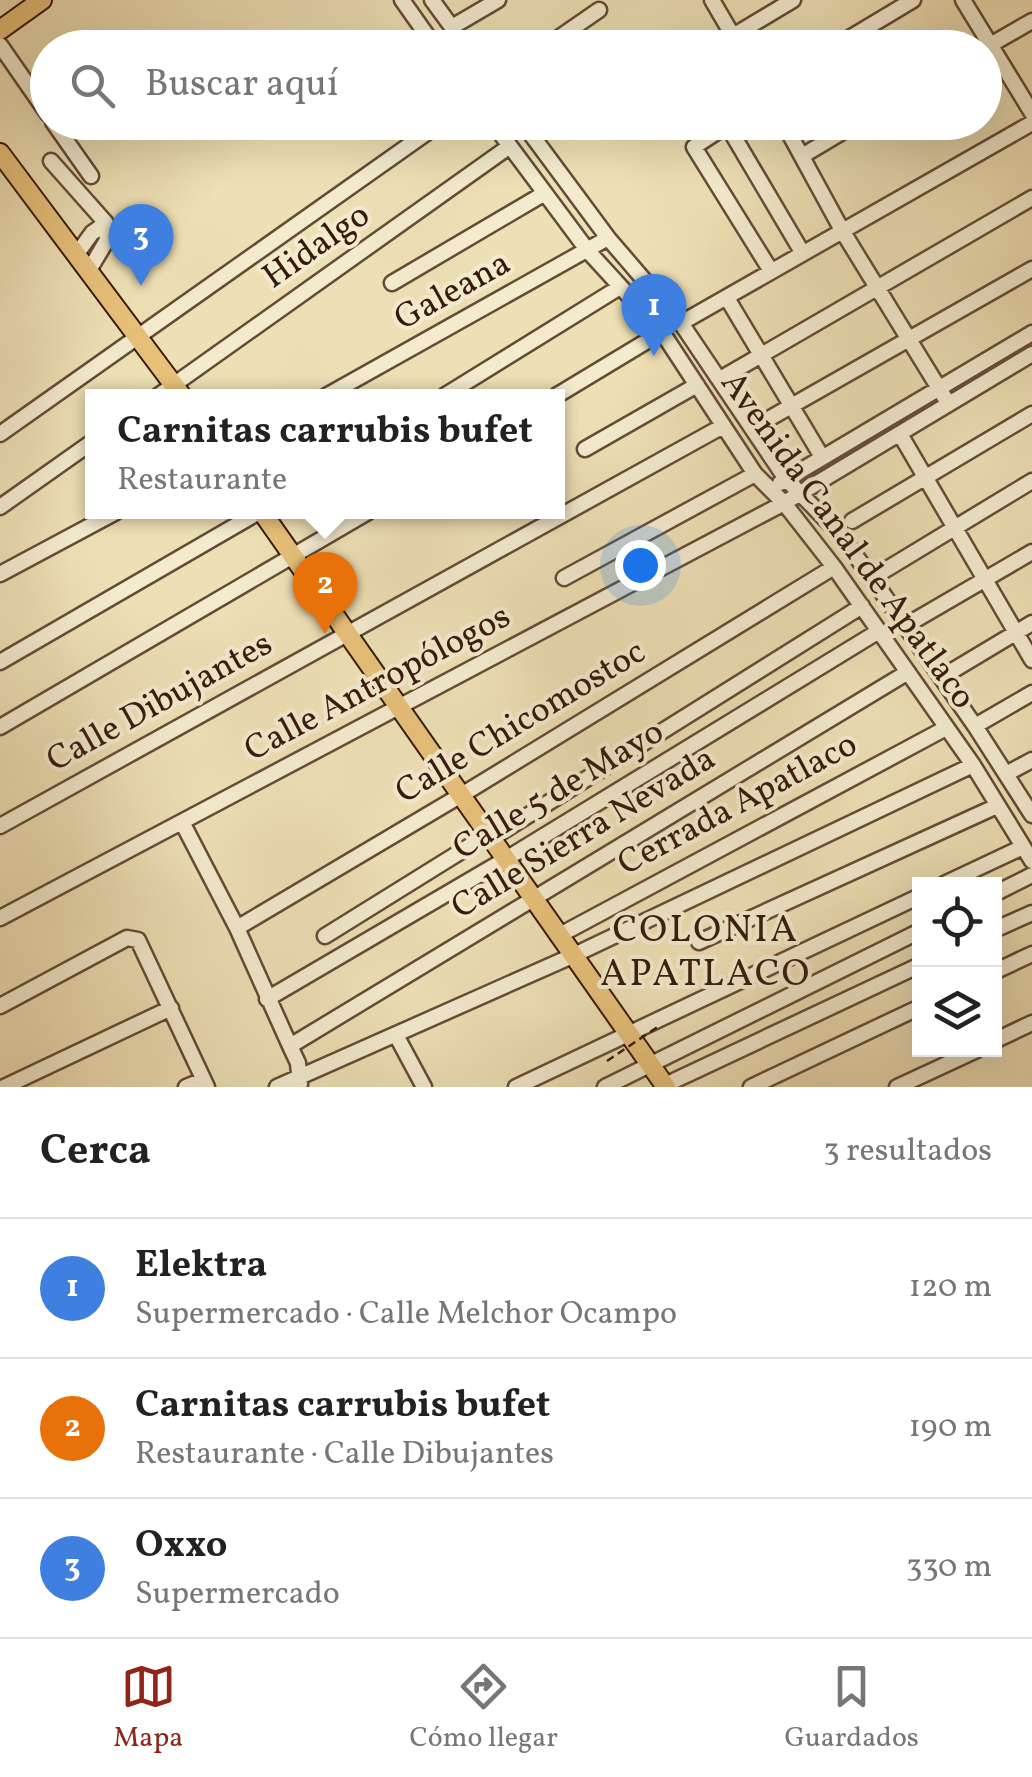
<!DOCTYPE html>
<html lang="es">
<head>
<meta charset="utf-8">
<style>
  :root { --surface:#fff; --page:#f6f6f6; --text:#222; --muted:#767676; --line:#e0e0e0; --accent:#8f2418 }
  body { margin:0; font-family:Vollkorn,serif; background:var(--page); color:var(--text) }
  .controls { position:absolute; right:30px; bottom:30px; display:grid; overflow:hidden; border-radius:0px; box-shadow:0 10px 40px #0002 }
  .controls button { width:90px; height:90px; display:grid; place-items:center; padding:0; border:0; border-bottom:2px solid var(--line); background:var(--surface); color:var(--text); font:50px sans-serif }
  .you { position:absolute; left:640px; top:565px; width:35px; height:35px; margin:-25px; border:8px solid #fff; border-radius:50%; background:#1a73e8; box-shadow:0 0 0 15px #1a73e833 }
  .badge { display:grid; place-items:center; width:65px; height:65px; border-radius:50%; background:var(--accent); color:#fff; font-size:32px; font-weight:700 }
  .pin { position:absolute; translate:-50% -82px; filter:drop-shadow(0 2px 5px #0008) }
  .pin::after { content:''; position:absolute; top:52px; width:35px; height:30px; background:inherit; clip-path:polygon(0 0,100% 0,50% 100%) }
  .popup { position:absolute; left:85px; top:389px; width:480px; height:130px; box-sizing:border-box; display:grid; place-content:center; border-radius:0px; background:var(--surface); filter:drop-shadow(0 2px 8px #0005); font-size:32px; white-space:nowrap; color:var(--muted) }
  .popup b { font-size:38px; color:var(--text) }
  .popup::after { content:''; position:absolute; left:50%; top:100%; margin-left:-20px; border:20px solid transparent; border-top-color:var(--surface) }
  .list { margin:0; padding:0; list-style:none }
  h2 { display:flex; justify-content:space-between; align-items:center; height:130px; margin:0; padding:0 40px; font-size:42px }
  h2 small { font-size:32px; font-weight:400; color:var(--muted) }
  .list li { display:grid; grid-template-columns:65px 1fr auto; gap:30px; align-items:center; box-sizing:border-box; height:140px; padding:0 40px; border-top:2px solid var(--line) }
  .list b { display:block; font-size:38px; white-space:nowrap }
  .list p { margin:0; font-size:32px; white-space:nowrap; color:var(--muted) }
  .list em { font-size:32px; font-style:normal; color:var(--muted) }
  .icon { flex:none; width:55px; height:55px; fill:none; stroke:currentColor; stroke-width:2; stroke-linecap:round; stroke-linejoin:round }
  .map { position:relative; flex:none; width:1032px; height:1087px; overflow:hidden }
  .search { position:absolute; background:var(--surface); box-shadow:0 10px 40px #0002; left:30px; right:30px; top:30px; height:110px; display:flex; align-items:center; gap:25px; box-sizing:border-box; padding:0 35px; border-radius:55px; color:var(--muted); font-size:38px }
  .sheet { height:550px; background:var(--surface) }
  nav { display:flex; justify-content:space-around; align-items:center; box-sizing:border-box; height:140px; border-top:2px solid var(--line); background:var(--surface); font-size:28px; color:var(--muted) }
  nav a { display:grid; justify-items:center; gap:5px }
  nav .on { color:var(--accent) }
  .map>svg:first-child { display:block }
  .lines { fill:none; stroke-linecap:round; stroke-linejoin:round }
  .minor-casing { stroke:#634c36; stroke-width:19 }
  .major-casing { stroke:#351a0c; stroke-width:22 }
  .minor { stroke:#f4ebcf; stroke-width:14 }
  .major { stroke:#e7c07a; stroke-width:18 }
  .path-bridge { stroke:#351a0c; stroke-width:2.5; stroke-dasharray:8 5; stroke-linecap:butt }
  .labels { text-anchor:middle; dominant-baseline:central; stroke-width:8; stroke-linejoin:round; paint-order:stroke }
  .street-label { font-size:35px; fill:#351a0c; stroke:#f4ebcf }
  .neighbourhood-label { font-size:38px; letter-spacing:2.5px; fill:#351a0c; stroke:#f4ebcf }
</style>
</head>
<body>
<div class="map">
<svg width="1032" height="1087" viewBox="0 0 1032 1087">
  <rect width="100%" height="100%" fill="#eee0b5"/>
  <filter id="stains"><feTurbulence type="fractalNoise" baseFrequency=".002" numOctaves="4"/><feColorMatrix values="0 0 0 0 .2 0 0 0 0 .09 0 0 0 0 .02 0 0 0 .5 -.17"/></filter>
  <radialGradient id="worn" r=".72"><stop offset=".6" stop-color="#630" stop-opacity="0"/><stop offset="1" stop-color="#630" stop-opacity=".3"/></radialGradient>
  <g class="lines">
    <defs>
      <path id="minor" d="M402,0L436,48
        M432,0L467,48
        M712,0L740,48
        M963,0L1032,113
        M452,27L498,0
        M733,36L793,0
        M0,45L48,114
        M544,48L599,10
        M833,48L913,0
        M985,48L1032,21
        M53,122L91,176
        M492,122L588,251L662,332L755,474L784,503L834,567L973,765L1032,861
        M522,122L608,238L681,323L786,479L838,532L872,578L975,726L1032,815
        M732,122L694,147L771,271
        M783,122L843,232L948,403
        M727,125L802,252
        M802,156L859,122
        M51,161L106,223L107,240L88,272
        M76,255L92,233L106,223
        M392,283L545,193
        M727,298L822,457
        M681,323L1032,123
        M720,379L1032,198
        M158,396L510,146
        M326,396L608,238
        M444,396L620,287
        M556,396L662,332
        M772,417L1032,269
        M0,434L442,122
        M900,434L1032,660
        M585,449L697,385
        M780,483L1032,333
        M0,507L92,442
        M852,521L1032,414
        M0,574L116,512
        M564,578L755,474
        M872,578L1032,481
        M905,626L1032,552
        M0,662L259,512
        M942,677L1032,623
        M975,726L1032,693
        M0,727L368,512
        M1006,774L1032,760
        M182,822L237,928L290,1046L298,1063L300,1084
        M0,826L723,426
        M492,838L862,606
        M944,884L1023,847
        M994,894L1032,875
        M0,918L784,503L1032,354
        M237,928L473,788L834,567
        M994,930L1032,913
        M325,936L489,834
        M558,936L946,728
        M699,942L997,806
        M994,972L1032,954
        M267,999L506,859L879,631
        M0,1006L127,938L138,940L207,1087
        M396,1035L424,1087
        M994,1041L1032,1023
        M290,1046L908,672
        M665,1085L920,965
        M4,1087L171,1008
        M186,1087L203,1080
        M277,1087L572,956L973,765
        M516,1087L920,896
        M605,1087L920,931
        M751,1087L920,1007
        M897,1087L977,1050"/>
      <path id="major" d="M0,30L42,0
        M0,153L182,396
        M262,512L666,1087"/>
    </defs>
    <use href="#minor" class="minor-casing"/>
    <use href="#major" class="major-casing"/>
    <use href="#minor" class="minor"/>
    <use href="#major" class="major"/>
    <path class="path-bridge" d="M607,1061L659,1026"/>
  </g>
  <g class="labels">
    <g class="street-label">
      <text transform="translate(317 247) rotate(-35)">Hidalgo</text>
      <text transform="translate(453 292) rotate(-29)">Galeana</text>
      <text transform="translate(847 541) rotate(54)">Avenida Canal de Apatlaco</text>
      <text transform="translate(378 684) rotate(-28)">Calle Antropólogos</text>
      <text transform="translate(160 703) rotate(-29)">Calle Dibujantes</text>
      <text transform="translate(521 723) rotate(-31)">Calle Chicomostoc</text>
      <text transform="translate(559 791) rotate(-31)">Calle 5 de Mayo</text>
      <text transform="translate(738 805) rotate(-28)">Cerrada Apatlaco</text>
      <text transform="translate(584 834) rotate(-31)">Calle Sierra Nevada</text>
    </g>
    <g class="neighbourhood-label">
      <text x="706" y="931">COLONIA<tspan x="706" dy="44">APATLACO</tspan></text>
    </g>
  </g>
  <rect width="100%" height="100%" filter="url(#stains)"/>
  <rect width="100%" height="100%" fill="url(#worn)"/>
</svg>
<div class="controls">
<button><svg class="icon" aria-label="locate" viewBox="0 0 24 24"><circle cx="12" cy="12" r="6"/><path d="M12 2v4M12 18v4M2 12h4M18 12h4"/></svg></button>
<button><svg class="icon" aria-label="layers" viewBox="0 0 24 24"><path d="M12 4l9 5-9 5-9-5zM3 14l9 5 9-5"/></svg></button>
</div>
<div class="you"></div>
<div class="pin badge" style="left:654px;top:356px;background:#3f7fe0">1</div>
<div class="pin badge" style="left:325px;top:634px;background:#e8710a">2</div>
<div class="popup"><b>Carnitas carrubis bufet</b>Restaurante</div>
<div class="pin badge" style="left:141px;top:286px;background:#3f7fe0">3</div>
<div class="search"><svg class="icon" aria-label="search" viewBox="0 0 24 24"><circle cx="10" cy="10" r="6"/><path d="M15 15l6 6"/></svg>Buscar aquí</div>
</div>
<section class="sheet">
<h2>Cerca<small>3 resultados</small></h2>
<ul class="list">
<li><span class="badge" style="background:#3f7fe0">1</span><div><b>Elektra</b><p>Supermercado · Calle Melchor Ocampo</p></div><em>120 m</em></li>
<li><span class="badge" style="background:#e8710a">2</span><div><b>Carnitas carrubis bufet</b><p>Restaurante · Calle Dibujantes</p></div><em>190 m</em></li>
<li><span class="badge" style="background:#3f7fe0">3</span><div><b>Oxxo</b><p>Supermercado</p></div><em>330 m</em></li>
</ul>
</section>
<nav>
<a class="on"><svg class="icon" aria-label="map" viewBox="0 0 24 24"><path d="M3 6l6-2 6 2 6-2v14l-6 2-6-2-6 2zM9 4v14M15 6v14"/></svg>Mapa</a>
<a><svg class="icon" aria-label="directions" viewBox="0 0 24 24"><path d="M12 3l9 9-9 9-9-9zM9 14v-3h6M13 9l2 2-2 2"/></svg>Cómo llegar</a>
<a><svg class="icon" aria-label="saved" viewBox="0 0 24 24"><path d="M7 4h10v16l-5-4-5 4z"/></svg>Guardados</a>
</nav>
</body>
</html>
